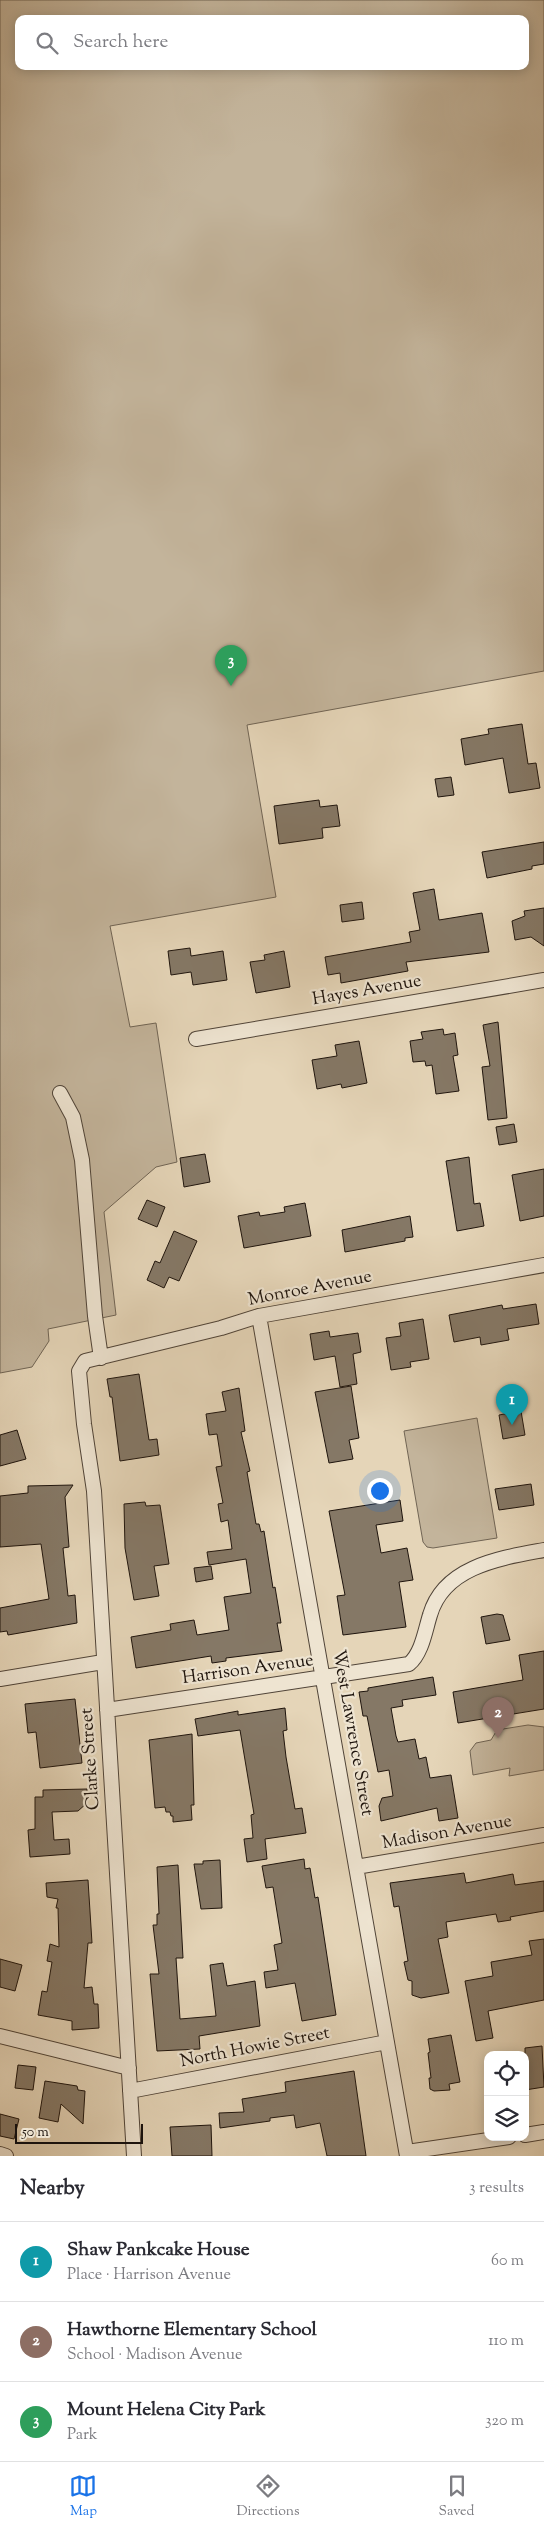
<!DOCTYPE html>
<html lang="en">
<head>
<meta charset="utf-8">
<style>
  :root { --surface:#fff; --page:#f7f7f7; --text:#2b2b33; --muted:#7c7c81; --line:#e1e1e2; --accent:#1a73e8 }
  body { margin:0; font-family:"Sorts Mill Goudy",serif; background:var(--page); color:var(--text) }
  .controls { position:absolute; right:15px; bottom:15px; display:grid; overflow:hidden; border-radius:10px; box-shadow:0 2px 12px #0003 }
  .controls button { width:45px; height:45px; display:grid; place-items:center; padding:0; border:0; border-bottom:1px solid var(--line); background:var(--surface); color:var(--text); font:25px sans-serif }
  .scale { position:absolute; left:15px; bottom:12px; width:128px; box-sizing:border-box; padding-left:5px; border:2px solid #1e140d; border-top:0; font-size:14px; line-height:18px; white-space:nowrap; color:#1e140d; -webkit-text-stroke:4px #eee4d1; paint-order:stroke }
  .you { position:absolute; left:379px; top:1490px; width:18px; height:18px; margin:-12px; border:4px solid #fff; border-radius:50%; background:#1a73e8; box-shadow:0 0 0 8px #1a73e833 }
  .badge { display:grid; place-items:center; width:32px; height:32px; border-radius:50%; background:var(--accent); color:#fff; font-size:16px; font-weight:700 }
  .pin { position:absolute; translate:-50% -41px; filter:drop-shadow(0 1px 2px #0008) }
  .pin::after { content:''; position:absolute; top:26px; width:18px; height:15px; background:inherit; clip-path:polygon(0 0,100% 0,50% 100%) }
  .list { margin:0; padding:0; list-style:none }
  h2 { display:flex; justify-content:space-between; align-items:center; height:65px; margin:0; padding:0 20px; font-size:21px }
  h2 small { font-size:16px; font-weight:400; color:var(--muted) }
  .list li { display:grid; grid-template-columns:32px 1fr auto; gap:15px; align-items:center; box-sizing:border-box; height:80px; padding:0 20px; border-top:1px solid var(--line) }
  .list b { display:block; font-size:19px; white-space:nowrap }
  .list p { margin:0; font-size:16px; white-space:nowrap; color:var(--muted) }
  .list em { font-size:16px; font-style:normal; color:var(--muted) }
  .icon { flex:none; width:28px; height:28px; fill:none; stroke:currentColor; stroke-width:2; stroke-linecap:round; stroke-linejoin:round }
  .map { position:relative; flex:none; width:544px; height:2156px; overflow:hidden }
  .search { position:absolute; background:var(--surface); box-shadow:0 2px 12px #0003; left:15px; right:15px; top:15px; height:55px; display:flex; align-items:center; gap:12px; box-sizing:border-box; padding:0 18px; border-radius:10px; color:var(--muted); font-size:19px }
  .sheet { height:305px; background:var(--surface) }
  nav { display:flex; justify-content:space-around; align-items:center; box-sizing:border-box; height:70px; border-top:1px solid var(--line); background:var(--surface); font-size:14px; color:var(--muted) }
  nav a { display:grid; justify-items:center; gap:2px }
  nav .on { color:var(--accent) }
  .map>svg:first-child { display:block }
  .green { fill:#c3b49b; stroke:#706454; fill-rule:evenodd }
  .building { fill:#857866; stroke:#1e140d }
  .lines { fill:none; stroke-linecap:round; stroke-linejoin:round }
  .minor-casing { stroke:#504438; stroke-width:16 }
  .minor { stroke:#eee4d1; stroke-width:14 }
  .labels { text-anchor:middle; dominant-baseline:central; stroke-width:4.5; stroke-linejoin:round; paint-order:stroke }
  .street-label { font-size:18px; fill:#1e140d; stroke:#eee4d1 }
</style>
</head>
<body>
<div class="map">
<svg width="544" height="2156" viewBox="0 0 544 2156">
  <rect width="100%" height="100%" fill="#e5d5b8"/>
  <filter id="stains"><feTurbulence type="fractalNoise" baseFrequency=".004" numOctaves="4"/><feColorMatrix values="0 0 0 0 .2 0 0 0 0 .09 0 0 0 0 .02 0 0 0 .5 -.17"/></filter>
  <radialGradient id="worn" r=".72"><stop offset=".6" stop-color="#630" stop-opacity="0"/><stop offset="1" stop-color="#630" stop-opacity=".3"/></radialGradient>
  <path class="green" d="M0,0H544V671L247,725L276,897L110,926L130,1027L156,1023L177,1162L156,1167L104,1212L116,1315L48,1329L49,1341L32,1367L0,1373ZM19,19H525V66H19Z
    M477,1418L497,1538L433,1548L427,1547L423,1542L404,1431Z
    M528,1725L544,1727V1770L509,1776L510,1768L473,1775L470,1751L476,1743L491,1740L497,1730Z"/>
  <path class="building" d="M522,724L528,764L536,763L540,788L509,793L503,758L465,765L461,739L489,734L488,729Z
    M451,777L454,795L438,797L435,779Z
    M319,800L320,807L337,805L340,826L322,828L323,838L279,844L274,806Z
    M544,842V864L532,866V869L487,878L482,852Z
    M434,889L439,920L482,913L489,952L406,962L408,971L341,983L340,973L328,975L325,957L411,942L409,932L420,930L413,893Z
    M362,902L364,919L342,922L340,905Z
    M544,908V946L531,937L515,940L512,921L525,916L524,911Z
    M190,948L191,956L223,951L227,980L193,985L191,972L171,975L168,951Z
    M284,951L290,987L256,993L250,962L265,960L264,955Z
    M498,1022L507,1118L488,1120L482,1067L490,1066L483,1025Z
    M443,1029L444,1035L455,1033L458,1055L453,1056L459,1091L436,1094L432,1065L426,1066L425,1061L413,1062L410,1041L423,1039L421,1032Z
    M359,1041L367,1083L342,1088L341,1084L317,1089L312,1060L337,1056L335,1045Z
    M514,1124L517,1142L499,1145L496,1127Z
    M205,1154L210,1182L184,1187L180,1158Z
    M469,1157L474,1204L480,1203L484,1226L457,1231L446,1161Z
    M544,1169V1216L520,1221L512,1175Z
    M147,1200L165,1207L157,1227L138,1219Z
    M305,1203L311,1236L244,1248L238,1216L259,1212L260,1216L285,1212L284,1207Z
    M410,1216L413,1237L405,1238V1241L345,1252L342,1230Z
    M174,1231L197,1241L179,1281L169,1277L164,1288L147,1280L155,1261L160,1263Z
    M536,1304L539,1324L507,1329L509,1340L481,1345L480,1337L454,1342L449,1315L502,1305L503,1309Z
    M423,1319L429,1359L410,1362L411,1367L391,1370L386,1338L401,1336L399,1323Z
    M329,1331L330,1337L358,1333L361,1352L353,1354L357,1384L340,1387L335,1356L314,1360L310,1334Z
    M139,1374L149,1440L157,1439L159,1455L120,1461L112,1397H110L107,1379Z
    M351,1386L359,1438L349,1440L353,1459L329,1463L315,1392Z
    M239,1388L245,1431L241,1432L250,1471L247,1472L256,1524H259L261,1532L264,1531L273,1588L275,1587L281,1623H277L282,1651L226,1658V1661L212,1663L211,1656L136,1668L131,1637L171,1630L170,1624L194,1620L197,1635L229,1630L224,1597L251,1593L246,1559L209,1565L207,1552L232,1549L228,1520L221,1522L218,1504L223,1503L216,1467L222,1466L217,1434L209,1435L206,1414L226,1411L222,1392Z
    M521,1411L525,1435L503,1439L499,1415Z
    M17,1430L26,1459L0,1466V1435Z
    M531,1484L534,1505L499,1510L495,1489Z
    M73,1485L65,1497L69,1547L63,1548L68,1596L75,1595L77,1623L8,1635L7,1631L0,1632V1608L49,1599L41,1544L0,1547V1496L28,1493V1486Z
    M400,1500L403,1521L376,1525L381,1553L407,1548L413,1580L399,1582L406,1627L343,1635L337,1596L345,1595L329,1511Z
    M145,1502L146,1506L160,1505L169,1564L154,1566L159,1596L134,1600L125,1548L124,1504Z
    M211,1566L213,1579L196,1582L194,1568Z
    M497,1614L503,1615L510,1640L486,1644L481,1617Z
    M544,1651V1709L458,1723L453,1692L523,1680L519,1655Z
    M433,1677L436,1695L402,1700L403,1706L391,1708L396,1736L398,1742L415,1739L419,1759L426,1757L430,1778L451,1775L458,1818L439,1821L437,1808L381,1821L379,1806L382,1798L393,1796L389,1770L378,1772L367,1716H363L359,1692L368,1691V1688Z
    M75,1699L82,1763L40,1768L36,1732L28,1733L25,1704Z
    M285,1708L287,1730L283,1731L286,1757L295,1809L302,1808L306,1833L265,1839L267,1859L247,1862L244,1839L253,1838L251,1815L254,1814L240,1730L198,1736L195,1719L238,1711V1715Z
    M192,1734L194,1805H191L192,1820L173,1822V1816H171L170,1812H166L165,1807L155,1808L149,1740Z
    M87,1789V1803L78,1811L52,1812L54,1840L69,1839L70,1854L30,1857L28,1830L35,1829V1797H43V1790Z
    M304,1859L305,1869L310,1868L315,1898L318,1897L336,2015L302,2021L295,1983L266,1988L264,1972L278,1970L274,1945L282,1943L273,1887L266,1888L262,1866Z
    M220,1860L222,1908L201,1909L194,1864H203V1861Z
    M178,1865L183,1958H176L180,2019L216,2016L210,1965L223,1963L227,1986L255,1981L260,2026L199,2036L200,2049L157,2051L150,1974H159L153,1925H157V1914H159L157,1867Z
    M464,1873L466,1883L513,1874L515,1885L544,1881V1911L510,1917L511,1920L498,1922L496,1914L446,1922L448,1937L438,1939L449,1993L421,1998L412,1995V1981L408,1980L404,1962L408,1961L399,1906L394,1907L390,1883Z
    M88,1880L92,1943H88L84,1988L92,1987L94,2004H98L99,2028L72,2030V2021L38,2015L42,1991L47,1992L52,1962L47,1961L50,1944L59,1947L58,1908H56L58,1899L47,1897L46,1883Z
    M544,1939V2000L488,2011L493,2038L476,2041L465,1981L493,1976L491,1962L532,1955L529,1941Z
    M0,1959L22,1965L15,1991L0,1987Z
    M451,2035L460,2082L449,2084L450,2090L434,2091L430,2089L429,2078H431L428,2053L430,2052L428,2039Z
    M542,2046L544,2087L525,2090V2048Z
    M18,2065L36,2067L33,2090L15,2088Z
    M354,2071L366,2156H327L320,2123L296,2128L294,2115L270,2118V2121L220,2128L219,2113L244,2112L242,2099L286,2092L285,2082Z
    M45,2081L77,2086L78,2090L85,2091L83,2124L61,2104L58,2122L39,2118Z
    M0,2114L19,2119L14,2139L0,2136Z
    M211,2125L212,2156H172L170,2127Z"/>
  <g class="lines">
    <defs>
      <path id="minor" d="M196,1039L544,980
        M60,1093L73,1117L82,1160L95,1316L101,1358
        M259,1316L407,2156
        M0,1679L103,1662
        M107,1710L409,1664C422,1653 425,1631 430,1615C444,1566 501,1558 544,1550
        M356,1867L544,1835
        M0,2036L129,2068
        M130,2091L387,2042
        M525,2135L544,2132
        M407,2152L509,2137
        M0,2154L6,2156
        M134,2156L94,1491L84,1424L79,1371L85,1361L221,1328L259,1316L544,1265"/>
    </defs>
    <use href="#minor" class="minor-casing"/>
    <use href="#minor" class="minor"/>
  </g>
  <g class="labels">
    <g class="street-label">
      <text transform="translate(367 991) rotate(-10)">Hayes Avenue</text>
      <text transform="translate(310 1289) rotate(-11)">Monroe Avenue</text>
      <text transform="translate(248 1670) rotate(-8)">Harrison Avenue</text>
      <text transform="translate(352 1733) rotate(80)">West Lawrence Street</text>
      <text transform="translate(91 1759) rotate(-94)">Clarke Street</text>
      <text transform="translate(447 1833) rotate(-10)">Madison Avenue</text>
      <text transform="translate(255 2048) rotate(-11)">North Howie Street</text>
    </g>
  </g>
  <rect width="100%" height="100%" filter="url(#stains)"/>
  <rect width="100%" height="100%" fill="url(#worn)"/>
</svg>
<div class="controls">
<button><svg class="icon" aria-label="locate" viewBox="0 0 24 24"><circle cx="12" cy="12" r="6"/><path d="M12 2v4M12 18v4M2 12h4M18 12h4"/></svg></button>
<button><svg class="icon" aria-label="layers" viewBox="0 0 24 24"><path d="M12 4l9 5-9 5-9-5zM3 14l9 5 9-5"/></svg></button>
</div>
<div class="scale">50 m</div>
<div class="you"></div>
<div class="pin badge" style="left:512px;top:1425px;background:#0f9aa8">1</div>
<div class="pin badge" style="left:498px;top:1738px;background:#8d6e63">2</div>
<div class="pin badge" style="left:231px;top:686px;background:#2e9e5b">3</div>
<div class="search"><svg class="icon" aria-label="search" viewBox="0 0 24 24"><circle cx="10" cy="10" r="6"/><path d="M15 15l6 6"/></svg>Search here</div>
</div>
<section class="sheet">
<h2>Nearby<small>3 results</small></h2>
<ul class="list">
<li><span class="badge" style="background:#0f9aa8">1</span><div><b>Shaw Pankcake House</b><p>Place · Harrison Avenue</p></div><em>60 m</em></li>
<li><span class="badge" style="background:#8d6e63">2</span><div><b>Hawthorne Elementary School</b><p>School · Madison Avenue</p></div><em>110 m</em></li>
<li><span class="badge" style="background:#2e9e5b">3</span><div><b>Mount Helena City Park</b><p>Park</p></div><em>320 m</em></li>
</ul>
</section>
<nav>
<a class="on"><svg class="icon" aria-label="map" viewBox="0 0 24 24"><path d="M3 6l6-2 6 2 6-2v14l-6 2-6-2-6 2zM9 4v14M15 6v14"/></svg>Map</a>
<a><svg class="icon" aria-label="directions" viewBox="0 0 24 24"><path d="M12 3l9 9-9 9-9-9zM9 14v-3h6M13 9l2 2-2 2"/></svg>Directions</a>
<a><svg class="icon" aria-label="saved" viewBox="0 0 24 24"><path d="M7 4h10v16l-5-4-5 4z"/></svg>Saved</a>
</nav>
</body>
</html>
